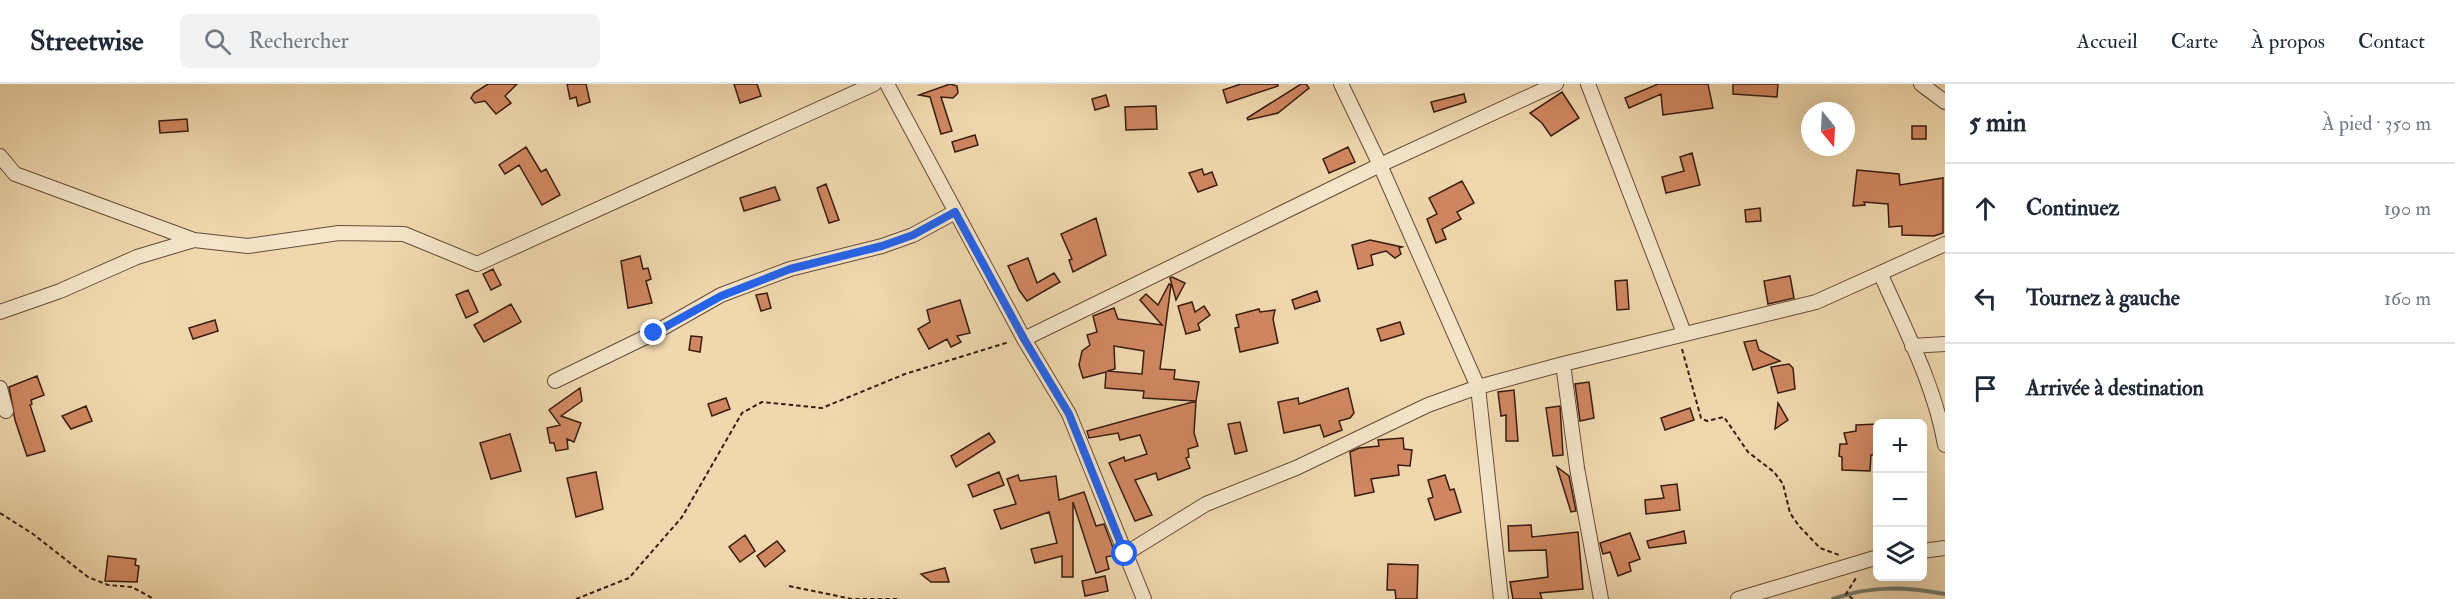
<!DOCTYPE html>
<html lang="fr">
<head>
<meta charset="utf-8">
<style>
  :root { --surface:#fff; --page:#f2f2f3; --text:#1f2937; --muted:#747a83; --line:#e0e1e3 }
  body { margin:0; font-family:"IM FELL Double Pica",serif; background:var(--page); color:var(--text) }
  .controls { position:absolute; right:18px; bottom:18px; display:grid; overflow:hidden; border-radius:9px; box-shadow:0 6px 24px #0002 }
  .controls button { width:54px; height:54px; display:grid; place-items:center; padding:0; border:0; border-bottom:2px solid var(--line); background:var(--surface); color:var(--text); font:30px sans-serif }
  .compass { position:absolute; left:1801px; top:18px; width:54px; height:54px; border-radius:50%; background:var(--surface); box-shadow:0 6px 24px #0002; rotate:162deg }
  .stop { position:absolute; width:18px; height:18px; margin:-14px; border:4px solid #2563eb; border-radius:50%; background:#fff }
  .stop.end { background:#2563eb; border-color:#fff; box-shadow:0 2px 6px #0008 }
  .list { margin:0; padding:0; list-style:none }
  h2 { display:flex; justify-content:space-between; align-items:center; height:78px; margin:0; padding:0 24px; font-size:26px }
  h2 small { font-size:20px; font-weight:400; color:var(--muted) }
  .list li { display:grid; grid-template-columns:39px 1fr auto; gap:18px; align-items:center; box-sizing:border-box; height:90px; padding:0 24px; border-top:2px solid var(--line) }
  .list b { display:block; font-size:22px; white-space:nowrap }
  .list em { font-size:20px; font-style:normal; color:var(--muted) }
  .icon { flex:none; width:33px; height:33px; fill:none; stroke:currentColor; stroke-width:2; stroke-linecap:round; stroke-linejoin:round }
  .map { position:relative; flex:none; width:1945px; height:515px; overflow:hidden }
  header { display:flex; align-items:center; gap:36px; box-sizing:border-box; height:84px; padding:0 30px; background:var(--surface); border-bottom:2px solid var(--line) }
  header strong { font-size:28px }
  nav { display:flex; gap:33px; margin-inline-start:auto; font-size:21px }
  .search { width:420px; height:54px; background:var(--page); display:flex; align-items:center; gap:15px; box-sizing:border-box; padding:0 21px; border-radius:9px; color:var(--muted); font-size:22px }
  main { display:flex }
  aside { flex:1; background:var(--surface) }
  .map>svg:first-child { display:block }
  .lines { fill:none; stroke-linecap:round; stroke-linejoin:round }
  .stream { stroke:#737b6a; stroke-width:4 }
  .building { fill:#d08761; stroke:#381c0f; stroke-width:1.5; fill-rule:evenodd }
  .minor-casing { stroke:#664b37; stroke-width:16 }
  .path { stroke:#381c0f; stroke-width:2; stroke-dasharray:4.5 3; stroke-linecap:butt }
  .minor { stroke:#f5e6ca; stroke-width:14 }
  .route { stroke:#2563eb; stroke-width:8 }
</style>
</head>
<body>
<header>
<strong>Streetwise</strong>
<div class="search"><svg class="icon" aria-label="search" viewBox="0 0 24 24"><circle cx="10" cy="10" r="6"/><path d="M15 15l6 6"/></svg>Rechercher</div>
<nav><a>Accueil</a><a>Carte</a><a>À propos</a><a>Contact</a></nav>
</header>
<main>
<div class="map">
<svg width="1945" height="515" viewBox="0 0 1945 515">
  <rect width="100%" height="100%" fill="#f0d8ae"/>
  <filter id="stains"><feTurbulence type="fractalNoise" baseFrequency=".00333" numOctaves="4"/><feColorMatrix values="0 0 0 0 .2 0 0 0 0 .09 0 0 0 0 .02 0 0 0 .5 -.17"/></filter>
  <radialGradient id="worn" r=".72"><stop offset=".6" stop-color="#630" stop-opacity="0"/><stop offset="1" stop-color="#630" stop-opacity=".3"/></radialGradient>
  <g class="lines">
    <path class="stream" d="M1833,515C1872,501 1905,503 1945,510"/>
  </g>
  <path class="building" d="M488,0H517L505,12L511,19L496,30L485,17L475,19L471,14L474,9Z
    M567,0H586L590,18L578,22L576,13L570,15Z
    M734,0H757L761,12L740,19Z
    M950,0L957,2L958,9L953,14L941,13L952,47L941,50L930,13L919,11Z
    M1241,0H1278V2L1227,19L1223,6Z
    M1301,0H1306L1309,4L1278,29L1248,36L1247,34Z
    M1658,0H1708L1713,24L1663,31L1661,10L1629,24L1625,14Z
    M1733,0H1778L1777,13L1733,10Z
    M1562,8L1579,34L1551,52L1542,39L1530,29Z
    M1464,10L1466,18L1434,28L1431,18Z
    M1106,11L1109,22L1095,26L1092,15Z
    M1156,22L1157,45L1126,46L1125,23Z
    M187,35L188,47L160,49L159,37Z
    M1912,42H1926V55H1912Z
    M975,51L978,61L955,68L952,58Z
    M526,63L541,88L546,85L560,111L542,121L519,81L505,90L499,81Z
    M1348,63L1355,78L1329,89L1323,75Z
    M1692,69L1700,101L1666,109L1662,93L1684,87L1680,73Z
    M1202,85L1204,91L1212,88L1217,101L1198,108L1189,89Z
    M1857,86L1899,90L1900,101L1943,94V149L1934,152L1902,151V142L1889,143L1888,120L1864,118L1865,121L1853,122Z
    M1462,97L1474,119L1457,128L1461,135L1442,145L1446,155L1436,159L1427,135L1437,130L1429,114Z
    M826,100L839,136L829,139L817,104Z
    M775,103L780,116L744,127L740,114Z
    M1760,124L1761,137L1746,138L1745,126Z
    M1096,134L1106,171L1073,188L1069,176L1072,175L1061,150Z
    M1370,156L1402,163L1399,164L1401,170L1395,174L1386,167L1371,171L1373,181L1358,185L1352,161Z
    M640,172L643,185L648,184L651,195L646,197L652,219L628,224L621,177Z
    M1028,174L1037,199L1054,189L1060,198L1027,217L1019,206L1008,182Z
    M493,185L501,201L491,206L483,190Z
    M1790,192L1794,214L1768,220L1764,197Z
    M1172,193L1185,199L1176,216L1170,194Z
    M1627,196L1629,225L1617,226L1615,197Z
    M1169,200L1171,201L1160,285L1175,286L1174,295L1199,298L1196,317L1143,314L1144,307L1105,304L1106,288L1083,294L1079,281L1082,267L1090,261L1087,251L1097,248L1093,232L1114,224L1118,235L1162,241L1140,216L1146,210L1158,221ZM1114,262L1144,267L1142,290L1107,287L1115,285Z
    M468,206L478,228L466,234L456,211Z
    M1317,207L1320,217L1295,225L1292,216Z
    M767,209L771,224L761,227L756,211Z
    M960,216L970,249L957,252L961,258L951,263L947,255L929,265L918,245L930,238L927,226Z
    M1192,218L1195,228L1204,222L1210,231L1198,240L1200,246L1186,250L1178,222Z
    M511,220L521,238L484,258L474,241Z
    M1259,225L1260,228L1275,226L1273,235L1278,259L1240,268L1235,244L1239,243L1236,231Z
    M215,236L218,247L193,255L189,244Z
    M1400,238L1404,250L1381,257L1377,245Z
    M691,252L702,253L700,268L689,266Z
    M1756,256L1759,266L1780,277L1753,286L1744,258Z
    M1789,280L1793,284L1795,305L1778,309L1771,283Z
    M37,292L44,311L31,316L32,320L30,321L45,367L27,372L15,336L9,303Z
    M1589,298L1594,334L1580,337L1575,300Z
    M580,304L582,317L561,332L581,339L574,358L567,355L568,365L556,367L554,359H550L547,344L560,341L549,326Z
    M1348,304L1354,329L1350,334L1339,337L1342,346L1324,353L1320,341L1284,349L1278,318L1298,314L1299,320Z
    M1514,306L1518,357H1506V331L1501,332L1498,308Z
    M726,314L730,325L712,332L708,320Z
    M1196,317L1194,349L1198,362L1188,365L1189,373L1186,374L1190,384L1158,396L1156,389L1135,396L1152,431L1135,437L1109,379L1124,373L1125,377L1147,370L1140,351L1120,356L1118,349L1089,354L1087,347Z
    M1778,319L1788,336L1775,345Z
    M86,322L92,337L71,345L62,332Z
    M1560,322L1563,371L1553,372L1546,324Z
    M1690,324L1694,336L1665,346L1661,334Z
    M1240,338L1247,367L1235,370L1228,340Z
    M1878,340V371H1871L1870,387L1842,386V373L1839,372L1840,360H1847L1844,349L1856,347V341Z
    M989,349L995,358L956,383L951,372Z
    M510,350L521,387L491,395L480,359Z
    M1403,354L1404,365L1412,366L1410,382L1398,381L1399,391L1371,395L1374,408L1355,412L1350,368L1359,364L1379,362L1378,356Z
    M1557,383L1569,392L1576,427L1571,428Z
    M596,388L603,425L576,433L567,394Z
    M999,388L1004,401L973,413L968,401Z
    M1018,391L1020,397L1056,392L1059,416L1084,408L1096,442L1104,440L1112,461L1115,471L1106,473L1109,485L1096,489L1073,418V493H1062V472L1035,479L1031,465L1057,459L1049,428L1001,445L994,426L1016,420L1007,395Z
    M1445,391L1450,406L1454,405L1461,428L1435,436L1428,415L1433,413L1428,396Z
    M1677,400L1680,426L1646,430L1645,416L1664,414L1661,402Z
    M1531,441L1532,453L1578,448L1583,505L1540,509L1542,515H1513L1510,498L1548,493L1546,466L1509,467L1508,442Z
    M1684,447L1686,459L1649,464L1647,457Z
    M1630,449L1640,475L1629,479L1631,487L1618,492L1610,468L1603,470L1600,459Z
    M745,451L755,467L740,478L729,463Z
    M777,457L785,467L765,483L757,472Z
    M108,472L136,475L135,481L139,482L137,498L105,497Z
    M1388,480L1418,481L1417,515H1396L1395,506H1387Z
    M945,484L949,498H931L921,490Z
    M1105,492L1108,507L1085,512L1082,497Z"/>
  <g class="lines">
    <defs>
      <path id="minor" d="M887,0L1024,255L1069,330L1144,515
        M1341,0L1380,81L1556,0
        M1588,0L1684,249
        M1921,0L1945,18
        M0,72L15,90L194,156L248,162L339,149L404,150L477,180L874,0
        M1881,191C1905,245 1935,302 1945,361
        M0,228L60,207L137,173L194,156
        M1024,255L1380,81L1478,303L1501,515
        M1912,262L1945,260
        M1563,280L1577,384L1601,515
        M555,297L654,249L721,211L790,185L882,162L913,151L955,128
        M0,304L6,327
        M1922,467L1945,464
        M1125,470L1206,420L1296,384L1428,321L1478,303L1563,280L1816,218L1945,160
        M1738,515L1878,473"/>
    </defs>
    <use href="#minor" class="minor-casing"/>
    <path class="path" d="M1682,265L1701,334L1707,337L1724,333L1748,368L1774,388L1783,400L1790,429L1799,442L1820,464L1839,471
      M0,429L33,450L88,493L108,501L132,503L154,515
      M789,502L852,515H900
      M576,515L629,494L682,433L742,329L762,318L822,324L905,290L1009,258
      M1853,515L1846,510L1856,494"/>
    <use href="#minor" class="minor"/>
  </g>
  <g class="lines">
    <path class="route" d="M654,249L721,212L790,185L882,162L913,151L955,128L1024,255L1069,330L1125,470"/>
  </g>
  <rect width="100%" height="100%" filter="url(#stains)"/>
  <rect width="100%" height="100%" fill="url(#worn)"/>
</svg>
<div class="controls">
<button>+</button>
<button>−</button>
<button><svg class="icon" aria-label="layers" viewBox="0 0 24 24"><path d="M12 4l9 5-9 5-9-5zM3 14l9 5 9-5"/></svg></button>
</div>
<svg class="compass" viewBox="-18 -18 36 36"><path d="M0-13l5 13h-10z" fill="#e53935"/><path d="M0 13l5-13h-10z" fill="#747a83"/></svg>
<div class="stop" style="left:1125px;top:470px"></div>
<div class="stop end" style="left:654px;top:249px"></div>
</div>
<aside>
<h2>5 min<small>À pied · 350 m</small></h2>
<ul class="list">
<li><svg class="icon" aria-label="ahead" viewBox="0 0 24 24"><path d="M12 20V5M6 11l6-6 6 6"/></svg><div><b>Continuez</b></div><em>190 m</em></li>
<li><svg class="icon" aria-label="left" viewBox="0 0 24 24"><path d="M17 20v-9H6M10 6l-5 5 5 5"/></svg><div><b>Tournez à gauche</b></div><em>160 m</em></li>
<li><svg class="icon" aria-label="arrive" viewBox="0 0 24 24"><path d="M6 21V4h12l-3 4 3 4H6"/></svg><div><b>Arrivée à destination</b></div></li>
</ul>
</aside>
</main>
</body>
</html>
